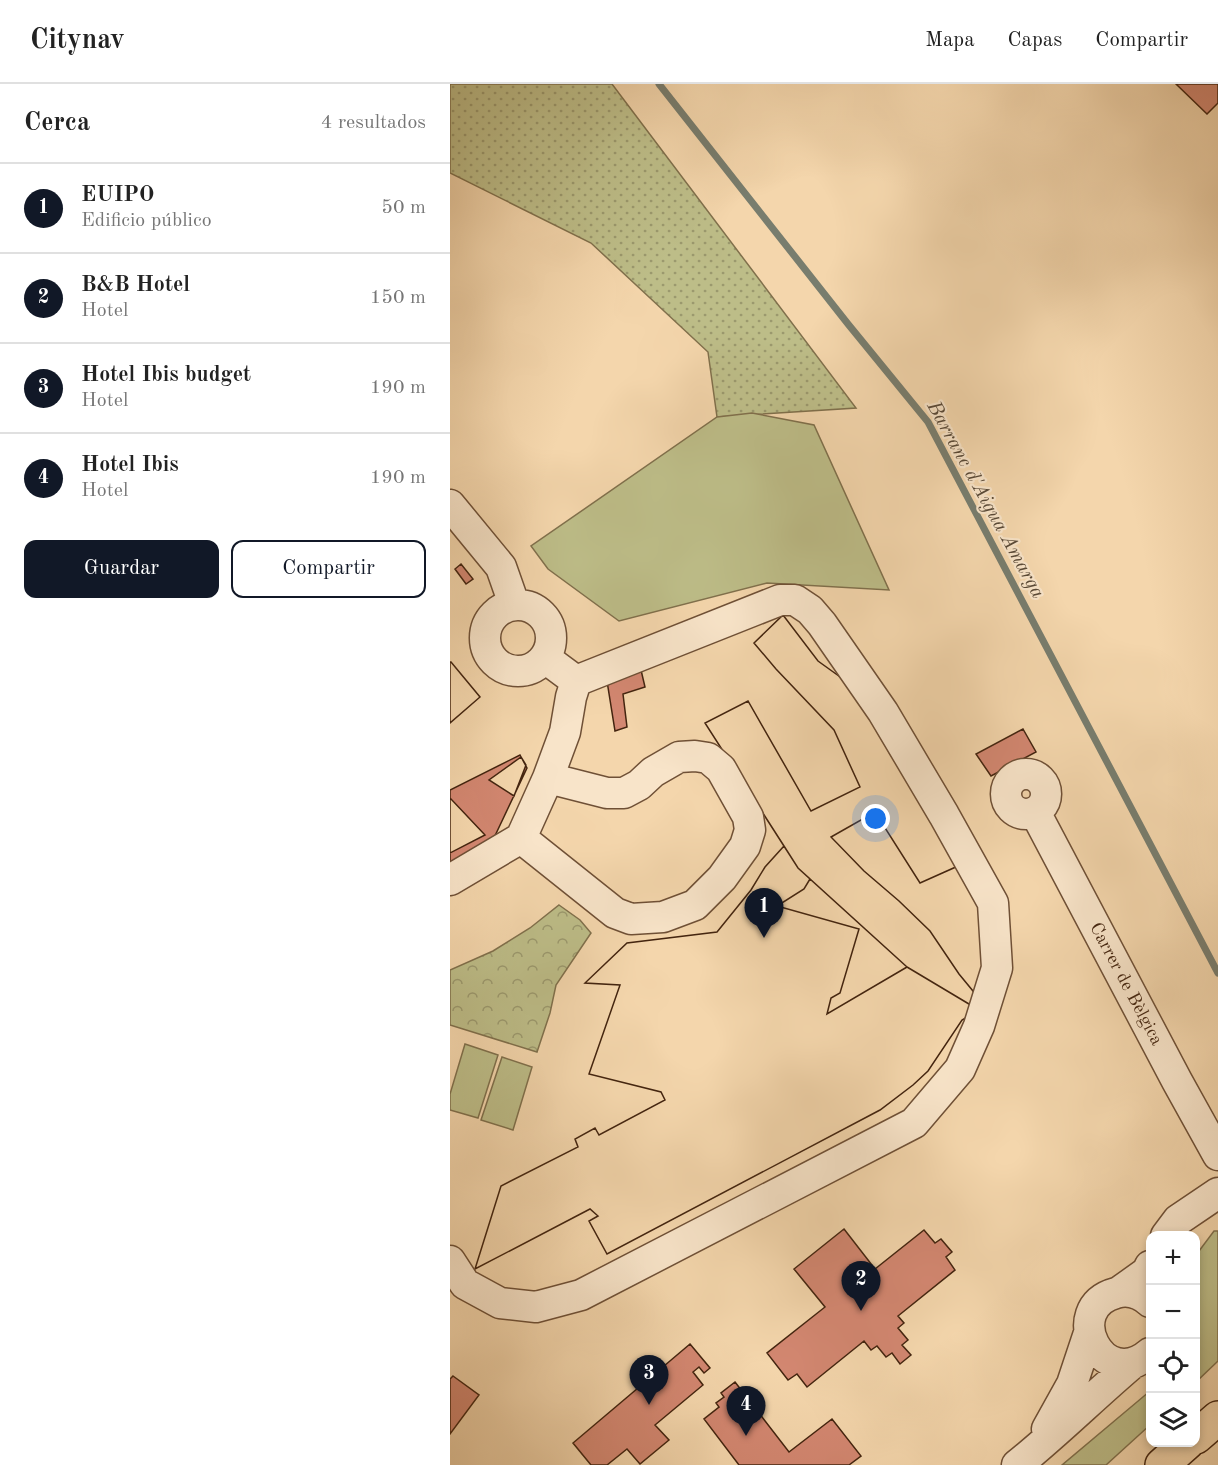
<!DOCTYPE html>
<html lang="es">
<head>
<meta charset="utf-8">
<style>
  :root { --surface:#fff; --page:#f2f2f2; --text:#222; --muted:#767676; --line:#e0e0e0; --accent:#111827 }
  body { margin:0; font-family:"Old Standard TT",serif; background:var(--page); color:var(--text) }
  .controls { position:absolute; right:18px; bottom:18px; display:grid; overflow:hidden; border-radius:12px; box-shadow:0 3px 9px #0003 }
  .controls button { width:54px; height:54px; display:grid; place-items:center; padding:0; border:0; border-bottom:2px solid var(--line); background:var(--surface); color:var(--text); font:30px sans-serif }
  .you { position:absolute; left:426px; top:735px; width:21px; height:21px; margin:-15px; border:4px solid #fff; border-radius:50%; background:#1a73e8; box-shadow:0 0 0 9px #1a73e833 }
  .badge { display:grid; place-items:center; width:39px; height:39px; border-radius:50%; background:var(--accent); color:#fff; font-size:20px; font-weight:700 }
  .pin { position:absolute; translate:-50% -50px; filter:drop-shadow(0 2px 3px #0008) }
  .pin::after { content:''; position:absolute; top:32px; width:21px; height:18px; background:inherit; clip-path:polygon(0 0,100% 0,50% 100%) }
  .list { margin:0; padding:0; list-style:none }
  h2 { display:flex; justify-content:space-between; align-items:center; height:78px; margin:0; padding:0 24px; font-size:26px }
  h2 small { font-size:20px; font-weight:400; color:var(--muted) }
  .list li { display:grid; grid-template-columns:39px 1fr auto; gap:18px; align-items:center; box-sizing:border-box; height:90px; padding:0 24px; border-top:2px solid var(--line) }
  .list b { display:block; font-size:22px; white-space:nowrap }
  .list p { margin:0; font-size:20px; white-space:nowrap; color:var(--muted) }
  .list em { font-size:20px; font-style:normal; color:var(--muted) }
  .actions { display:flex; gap:12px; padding:18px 24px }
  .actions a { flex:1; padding:14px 0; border:2px solid var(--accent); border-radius:12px; text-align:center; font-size:21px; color:var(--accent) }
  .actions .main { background:var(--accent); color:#fff }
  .icon { flex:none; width:33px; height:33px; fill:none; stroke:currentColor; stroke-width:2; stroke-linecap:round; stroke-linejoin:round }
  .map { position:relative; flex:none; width:768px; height:1381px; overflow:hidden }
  header { display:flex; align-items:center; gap:36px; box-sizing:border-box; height:84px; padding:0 30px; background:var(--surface); border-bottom:2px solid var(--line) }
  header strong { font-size:28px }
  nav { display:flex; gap:33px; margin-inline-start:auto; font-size:21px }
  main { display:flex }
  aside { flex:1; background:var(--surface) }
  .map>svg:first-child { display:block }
  .grass { fill:url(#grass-dots); stroke:#80704c; stroke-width:1.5 }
  .forest { fill:url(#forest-crowns); stroke:#80704c; stroke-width:1.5 }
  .park { fill:#bdbd88; stroke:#80704c; stroke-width:1.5 }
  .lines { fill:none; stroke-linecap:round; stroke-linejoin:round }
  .stream { stroke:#787d6e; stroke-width:7 }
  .building { fill:#d38771; stroke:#43240f; stroke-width:1.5; fill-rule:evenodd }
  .minor-casing { stroke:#6f5036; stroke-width:33 }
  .major-casing { stroke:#43240f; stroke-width:36 }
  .minor { stroke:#f8e4c9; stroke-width:30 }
  .major { stroke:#f4d6ac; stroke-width:33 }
  .labels { text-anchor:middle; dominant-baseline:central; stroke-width:4.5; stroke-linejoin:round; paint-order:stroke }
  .street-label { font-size:18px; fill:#43240f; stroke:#f8e4c9 }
  .water-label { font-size:20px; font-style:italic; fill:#594937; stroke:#f8e4c9 }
</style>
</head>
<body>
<header>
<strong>Citynav</strong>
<nav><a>Mapa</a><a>Capas</a><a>Compartir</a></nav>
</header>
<main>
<aside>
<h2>Cerca<small>4 resultados</small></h2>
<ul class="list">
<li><span class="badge">1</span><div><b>EUIPO</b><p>Edificio público</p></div><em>50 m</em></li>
<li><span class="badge">2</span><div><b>B&amp;B Hotel</b><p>Hotel</p></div><em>150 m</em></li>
<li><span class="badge">3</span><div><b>Hotel Ibis budget</b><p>Hotel</p></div><em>190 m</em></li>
<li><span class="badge">4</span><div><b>Hotel Ibis</b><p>Hotel</p></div><em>190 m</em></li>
</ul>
<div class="actions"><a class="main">Guardar</a><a>Compartir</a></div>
</aside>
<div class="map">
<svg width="768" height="1381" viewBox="0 0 768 1381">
  <defs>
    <pattern id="grass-dots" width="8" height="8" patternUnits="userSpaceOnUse" patternTransform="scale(1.5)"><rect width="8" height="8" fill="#bdbd88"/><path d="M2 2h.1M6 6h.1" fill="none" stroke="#9b996e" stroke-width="1.8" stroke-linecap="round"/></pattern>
    <pattern id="forest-crowns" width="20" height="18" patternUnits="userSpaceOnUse" patternTransform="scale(1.5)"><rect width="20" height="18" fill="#bdbd88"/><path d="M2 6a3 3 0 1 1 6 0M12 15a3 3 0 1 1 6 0" fill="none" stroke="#9b996e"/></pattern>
  </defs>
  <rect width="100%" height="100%" fill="#f4d6ac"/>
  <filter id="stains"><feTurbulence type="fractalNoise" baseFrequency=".00333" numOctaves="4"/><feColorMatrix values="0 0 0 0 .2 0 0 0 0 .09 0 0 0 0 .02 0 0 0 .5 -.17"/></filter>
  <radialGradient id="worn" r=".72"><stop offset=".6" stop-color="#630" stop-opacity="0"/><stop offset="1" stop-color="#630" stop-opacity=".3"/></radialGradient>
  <path class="grass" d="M0,0H162L406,324L267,333L258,268L141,159L0,89Z"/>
  <path class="forest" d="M109,821L130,836L141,849L106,901L100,929L87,968L0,941V886L43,867L80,844Z"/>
  <path class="park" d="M302,329L364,341L439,506L317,499L169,537L98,485L81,462L267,333Z
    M15,960L48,971L28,1034L0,1026V1010Z
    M52,973L82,983L63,1046L31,1036Z
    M764,1147H768V1277L746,1298V1171Z
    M700,1307V1341L656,1381H612Z"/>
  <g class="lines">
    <path class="stream" d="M209,0L398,240L478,338L768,889"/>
  </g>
  <path class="building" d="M726,0H768V19L757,30Z
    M11,480L23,495L16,500L5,485Z
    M333,531L368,577L393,595L417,618L440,670L481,721L508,782L470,799L425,728L381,753L414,787L449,817L480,847L509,890L532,918L529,926L512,936L478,987L463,1001L430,1026L157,1170L139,1137L148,1132L140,1125L25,1185L51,1102L128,1063L125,1055L145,1044L149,1051L215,1016L211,1008L139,990L170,901L135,899L177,859L267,848L301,806L315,783L334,762L255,639L298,617L361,727L410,703L384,646L326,585L304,559ZM360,795L457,883L377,930L381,914L390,909L409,845L327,822L354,805Z
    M333,531L368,577L393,595L417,618L440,670L481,721L508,782L470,799L425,728L381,753L414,787L449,817L480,847L509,890L532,918L529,926L457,883L348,784L255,639L298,617L361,727L410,703L384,646L326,585L304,559Z
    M0,578H1L30,613L0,639Z
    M0,578H1L30,613L0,639Z
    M191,586L195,603L173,610L177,643L165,647L157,597Z
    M573,645L586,668L541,692L526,670Z
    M70,671L77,684L43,756L0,779V706Z
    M71,673L76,681L64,712L39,696Z
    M0,714L35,751L0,769Z
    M334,762L348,784L360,795L354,805L327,822L409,845L390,909L381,914L377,930L457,883L529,926L512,936L478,987L463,1001L430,1026L157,1170L139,1137L148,1132L140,1125L25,1185L51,1102L128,1063L125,1055L145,1044L149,1051L215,1016L211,1008L139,990L170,901L135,899L177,859L267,848L301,806L315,783Z
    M394,1145L425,1185L474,1146L485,1159L491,1155L502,1168L496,1173L505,1186L448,1232L454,1239L448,1244L458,1256L452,1261L461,1271L450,1280L442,1269L436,1273L427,1262L421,1266L414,1257L357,1303L347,1290L338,1296L317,1269L375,1223L344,1185Z
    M240,1260L260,1284L254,1289L249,1283L243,1288L253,1301L205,1341L219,1356L190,1380L177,1365L157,1381H141L123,1359Z
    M3,1292L29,1311L0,1350V1295Z
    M285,1298L339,1368L382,1335L411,1372L399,1381H289L254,1335L269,1323L266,1319L274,1313L271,1309Z"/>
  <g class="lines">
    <defs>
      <path id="minor" d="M0,421L51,483L64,520
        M35 554a33 33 0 1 1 66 0a33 33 0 1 1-66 0Z
        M556 710a20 20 0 1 1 40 0a20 20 0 1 1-40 0Z
        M585,728L727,997L768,1071
        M71,754L165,829L181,835L213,833L245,821L272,794L295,762L300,746L298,733L271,685L258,674L245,672L229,673L203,688L189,701L174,709H157L98,694
        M0,796L71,754L98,694L115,648L121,613L126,597L95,574
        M716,1152L728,1136L768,1109
        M0,1177L15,1200L50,1219L86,1223L131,1211L464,1039L510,985L529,942L547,884L543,819L494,731L433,628L372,540L360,526L345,516H330L126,597
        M669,1208L697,1188L700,1182
        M700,1218C691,1210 679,1205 666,1209C610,1224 652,1310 700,1269
        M597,1345L622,1300L639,1249
        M567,1381C607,1349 644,1312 683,1279"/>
      <path id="major" d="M746,1353L768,1334
        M712,1381L738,1358"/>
    </defs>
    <use href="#minor" class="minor-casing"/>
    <use href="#major" class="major-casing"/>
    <use href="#minor" class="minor"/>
    <use href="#major" class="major"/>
  </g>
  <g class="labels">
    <g class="street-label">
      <text transform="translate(676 900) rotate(62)">Carrer de Bèlgica</text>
    </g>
    <g class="water-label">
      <text transform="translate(535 416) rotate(61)">Barranc d'Aigua Amarga</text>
    </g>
  </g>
  <rect width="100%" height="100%" filter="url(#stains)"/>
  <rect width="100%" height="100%" fill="url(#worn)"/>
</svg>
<div class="controls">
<button>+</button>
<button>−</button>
<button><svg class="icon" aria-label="locate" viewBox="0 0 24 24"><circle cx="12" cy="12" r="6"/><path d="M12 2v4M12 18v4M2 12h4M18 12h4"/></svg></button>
<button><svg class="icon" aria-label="layers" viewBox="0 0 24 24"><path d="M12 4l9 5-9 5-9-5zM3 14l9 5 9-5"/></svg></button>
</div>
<div class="you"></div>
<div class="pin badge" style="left:314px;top:854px">1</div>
<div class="pin badge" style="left:411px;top:1227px">2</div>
<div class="pin badge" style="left:199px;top:1321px">3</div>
<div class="pin badge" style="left:296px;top:1352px">4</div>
</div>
</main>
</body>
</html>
